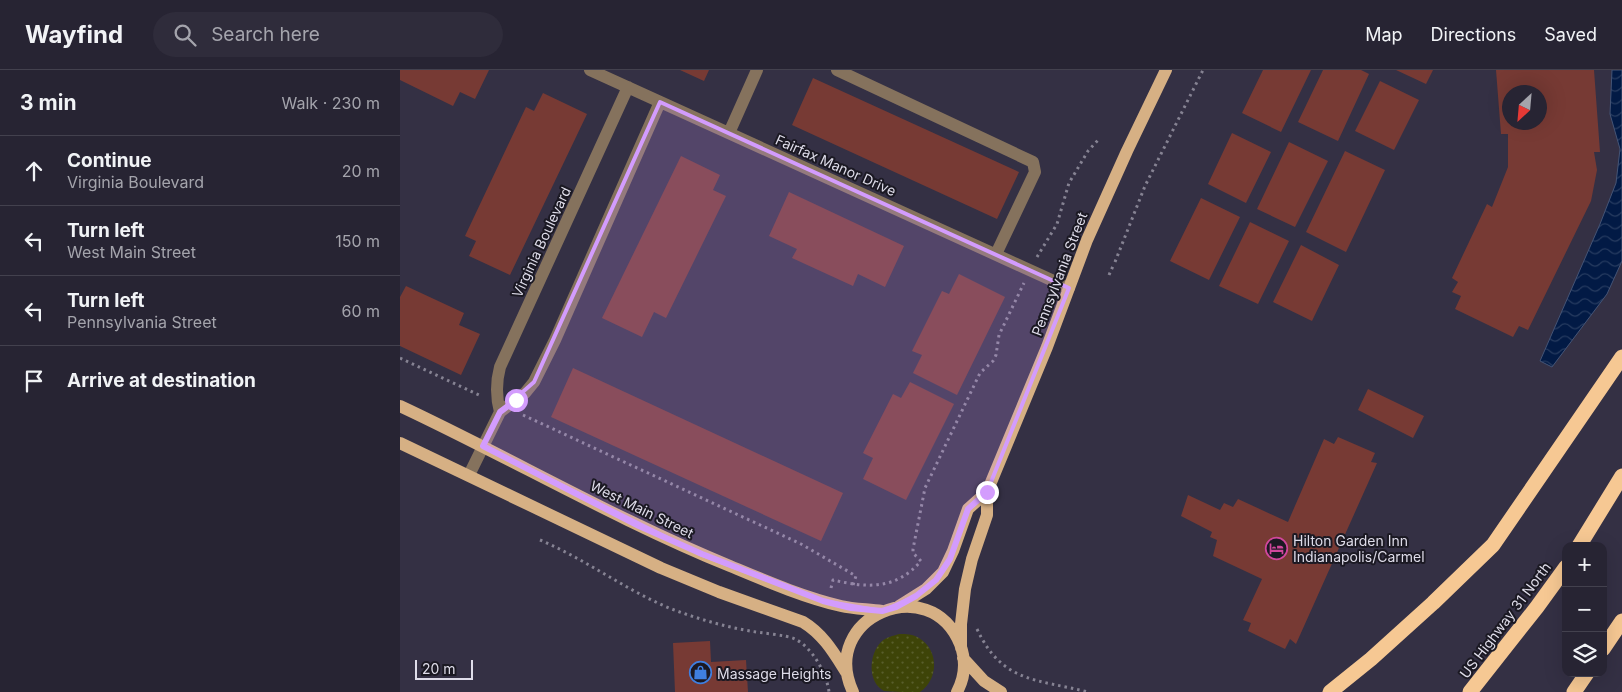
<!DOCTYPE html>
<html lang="en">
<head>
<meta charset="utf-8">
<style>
  :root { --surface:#272433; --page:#2f2c3b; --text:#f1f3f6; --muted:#a4a4ac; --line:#43414e }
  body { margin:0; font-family:Inter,sans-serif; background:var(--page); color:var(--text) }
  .controls { position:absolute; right:15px; bottom:15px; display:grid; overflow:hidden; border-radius:10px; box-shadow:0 5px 20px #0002 }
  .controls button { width:45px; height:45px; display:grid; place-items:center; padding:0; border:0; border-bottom:1px solid var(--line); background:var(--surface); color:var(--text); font:25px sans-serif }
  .compass { position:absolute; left:1102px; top:15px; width:45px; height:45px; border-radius:50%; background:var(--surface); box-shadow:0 5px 20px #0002; rotate:206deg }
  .scale { position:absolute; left:15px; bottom:12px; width:58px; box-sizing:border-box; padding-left:5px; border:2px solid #dedce9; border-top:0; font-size:14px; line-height:18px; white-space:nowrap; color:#dedce9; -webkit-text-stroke:4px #1b1923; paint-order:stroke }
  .stop { position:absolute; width:15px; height:15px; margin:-11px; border:4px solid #d39cfd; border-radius:50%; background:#fff }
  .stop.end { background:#d39cfd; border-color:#fff; box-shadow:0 1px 5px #0008 }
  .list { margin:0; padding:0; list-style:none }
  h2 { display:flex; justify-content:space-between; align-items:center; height:65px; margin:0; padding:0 20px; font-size:21px }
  h2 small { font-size:16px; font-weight:400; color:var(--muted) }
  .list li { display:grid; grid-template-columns:32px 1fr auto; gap:15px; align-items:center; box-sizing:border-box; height:70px; padding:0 20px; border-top:1px solid var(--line) }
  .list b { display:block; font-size:19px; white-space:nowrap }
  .list p { margin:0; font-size:16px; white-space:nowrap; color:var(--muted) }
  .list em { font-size:16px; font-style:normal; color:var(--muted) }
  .icon { flex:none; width:28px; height:28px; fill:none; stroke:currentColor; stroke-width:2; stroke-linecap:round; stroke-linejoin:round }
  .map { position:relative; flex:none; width:1222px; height:622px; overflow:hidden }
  header { display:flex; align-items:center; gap:30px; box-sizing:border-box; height:70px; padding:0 25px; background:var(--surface); border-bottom:1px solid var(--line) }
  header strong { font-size:24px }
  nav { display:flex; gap:28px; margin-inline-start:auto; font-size:18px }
  .search { width:350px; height:45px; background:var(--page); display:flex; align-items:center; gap:12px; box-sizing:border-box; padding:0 18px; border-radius:28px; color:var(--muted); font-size:19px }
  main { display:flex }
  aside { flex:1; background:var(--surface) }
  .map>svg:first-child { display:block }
  .grass { fill:url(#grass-dots) }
  .water { fill:url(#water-waves); stroke:#445476 }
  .building { fill:#773a34; fill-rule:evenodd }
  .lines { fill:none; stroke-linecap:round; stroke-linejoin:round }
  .path { stroke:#868393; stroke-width:3; stroke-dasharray:2.5 4; stroke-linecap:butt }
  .minor { stroke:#85725d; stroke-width:12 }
  .major { stroke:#d6b084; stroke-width:12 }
  .highway { stroke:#f6c893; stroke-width:15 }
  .route { stroke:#d39cfd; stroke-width:6 }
  .marked { fill:#d39cfd; fill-opacity:0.2; stroke:#d39cfd; stroke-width:4; stroke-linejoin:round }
  .labels { text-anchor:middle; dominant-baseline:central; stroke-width:4; stroke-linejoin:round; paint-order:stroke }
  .street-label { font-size:14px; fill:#dedce9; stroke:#1b1923 }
  .poi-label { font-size:14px; fill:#dedce9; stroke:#1b1923; text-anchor:start }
</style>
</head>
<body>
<header>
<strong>Wayfind</strong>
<div class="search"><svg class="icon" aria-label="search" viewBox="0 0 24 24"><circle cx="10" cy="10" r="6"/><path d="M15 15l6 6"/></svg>Search here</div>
<nav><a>Map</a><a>Directions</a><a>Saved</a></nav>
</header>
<main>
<aside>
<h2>3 min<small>Walk · 230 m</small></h2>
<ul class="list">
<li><svg class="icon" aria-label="ahead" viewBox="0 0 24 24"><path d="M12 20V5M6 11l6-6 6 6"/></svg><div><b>Continue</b><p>Virginia Boulevard</p></div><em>20 m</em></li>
<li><svg class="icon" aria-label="left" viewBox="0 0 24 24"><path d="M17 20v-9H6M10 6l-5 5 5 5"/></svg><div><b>Turn left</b><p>West Main Street</p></div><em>150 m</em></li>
<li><svg class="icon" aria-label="left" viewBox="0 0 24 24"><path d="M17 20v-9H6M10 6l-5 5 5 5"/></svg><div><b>Turn left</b><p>Pennsylvania Street</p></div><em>60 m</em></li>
<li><svg class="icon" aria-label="arrive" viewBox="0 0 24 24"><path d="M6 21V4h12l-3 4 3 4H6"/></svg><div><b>Arrive at destination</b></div></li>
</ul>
</aside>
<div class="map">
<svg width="1222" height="622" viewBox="0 0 1222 622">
  <defs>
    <pattern id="grass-dots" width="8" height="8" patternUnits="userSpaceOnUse" patternTransform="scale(1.25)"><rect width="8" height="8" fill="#3e4408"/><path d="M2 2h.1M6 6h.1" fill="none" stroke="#595e2c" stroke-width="1.8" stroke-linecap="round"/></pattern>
    <pattern id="water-waves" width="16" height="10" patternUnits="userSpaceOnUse" patternTransform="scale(1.25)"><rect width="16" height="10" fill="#021a45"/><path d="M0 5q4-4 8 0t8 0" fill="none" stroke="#263b60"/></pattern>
  </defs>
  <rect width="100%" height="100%" fill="#343044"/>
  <path class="grass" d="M499,564C506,564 513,564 519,568C539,580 539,609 520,622C512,622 491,622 484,621C467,612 469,584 481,572C486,567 493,566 499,564Z"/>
  <path class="water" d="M1212,0H1222V191L1207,224L1152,297L1140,291L1200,154L1216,113L1220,79L1210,44Z"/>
  <path class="building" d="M0,0H89L75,29L60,22L53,36L0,10Z
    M280,0H309L304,11Z
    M863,0H911L881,62L842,43Z
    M923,0H961L969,4L938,71L898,52Z
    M996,0H1033L1026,14Z
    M1096,0H1194L1200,82H1194L1197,100L1191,131L1128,260L1119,256L1113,267L1055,239L1061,226L1052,222L1058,212L1052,208L1087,134L1092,137L1108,97V64H1101ZM1110,22H1140V52H1110Z
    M413,8L619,102L597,149L392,55Z
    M980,11L1019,30L994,80L955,61Z
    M143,23L187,44L110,205L69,186L76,171L65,166L126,37L134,41Z
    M832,63L871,82L846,133L808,114Z
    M889,72L928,91L895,157L857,139Z
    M945,81L985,100L946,182L906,162Z
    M281,86L320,105L313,120L326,126L266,248L254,242L242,267L202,248Z
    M389,122L504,176L485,217L458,204L453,216L392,188L397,179L369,166Z
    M801,128L840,147L809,210L770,191Z
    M850,152L889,171L858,234L819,216Z
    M901,175L939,195L912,251L873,232Z
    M559,204L605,227L557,325L513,303L522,285L512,281L542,221L549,224Z
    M6,216L64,243L59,255L80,264L61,305L0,276V227Z
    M173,298L443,423L421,471L151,347Z
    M510,312L554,334L506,430L463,409L473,388L463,383L493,324L501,328Z
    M968,319L1024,346L1013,368L958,340Z
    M938,367L975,383L971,392L977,393L896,574L890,569L885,579L848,561L851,553L843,550L862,509L813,486L817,470L810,467L812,462L781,446L788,425L820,440L824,433L833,437L838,429L888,452L924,369L934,374Z
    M310,571L311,592L346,590L348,622H275L273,573Z"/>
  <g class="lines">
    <path class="path" d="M637,187L657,154L669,113L688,81L700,68
      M715,192L745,116L803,0
      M709,205L713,196
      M0,288L81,326
      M123,345L401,474L456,506L453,515
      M140,470C185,489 224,519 269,538C295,548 322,556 350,561C360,563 387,565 395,569C412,577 427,604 429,622
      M431,518L433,510C467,518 496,520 521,491L513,483V479L525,418L580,303L593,291L596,285L599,265L624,213
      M577,559C602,613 637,609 688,622"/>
    <path class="minor" d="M190,0L669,218
      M437,0L633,92L635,102L596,184
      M329,63L357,0
      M100,342C96,327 96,312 100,297L228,17
      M69,405L100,342L125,323L134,312L155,270L260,32"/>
    <path class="major" d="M0,336C111,388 217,450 330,496C366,511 403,527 441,536C454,539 468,539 482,541
      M0,373L261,498L319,522L403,552C423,564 434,583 446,602
      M499,536L526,519L543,502L553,481L568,439L587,422
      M561,578V554L565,519L572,489L587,445V422L647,277L687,170L727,81L766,0
      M563,588L584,611L601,622
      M453,622C418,547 530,500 560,574C566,590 565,607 557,622"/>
    <path class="highway" d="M1179,476L1222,406
      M1203,579L1222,551
      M930,622L971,589L1033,533L1093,475L1222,287
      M1070,622L1137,537L1166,497
      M1174,622L1187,603"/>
  </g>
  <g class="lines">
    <path class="route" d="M116,330L100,342L83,376L239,456L302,484L423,531L451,538L482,541L496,537L516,526L536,510L550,489L568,439L587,422"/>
  </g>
  <path class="marked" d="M260,32L669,218L587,422L568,439L550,489L536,510L516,526L482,541L423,531L302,485L83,376L100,342L134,312Z"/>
  <defs>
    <symbol id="hotel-ring" viewBox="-11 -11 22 22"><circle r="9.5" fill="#1b1923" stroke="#d1479c" stroke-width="1.5"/><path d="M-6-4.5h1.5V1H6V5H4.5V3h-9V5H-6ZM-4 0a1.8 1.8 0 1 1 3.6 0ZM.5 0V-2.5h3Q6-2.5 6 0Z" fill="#d1479c"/></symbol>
    <symbol id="shop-ring" viewBox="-11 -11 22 22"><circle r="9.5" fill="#1b1923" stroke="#3f7fe0" stroke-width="1.5"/><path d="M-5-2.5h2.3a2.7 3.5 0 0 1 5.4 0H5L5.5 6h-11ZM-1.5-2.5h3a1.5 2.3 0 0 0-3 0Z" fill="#3f7fe0"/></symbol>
  </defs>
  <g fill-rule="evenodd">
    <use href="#hotel-ring" x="864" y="466" width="25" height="25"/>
    <use href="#shop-ring" x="288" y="590" width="25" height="25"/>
  </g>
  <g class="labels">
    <g class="street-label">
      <text transform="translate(436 95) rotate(24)">Fairfax Manor Drive</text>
      <text transform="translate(141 172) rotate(-65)">Virginia Boulevard</text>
      <text transform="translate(659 204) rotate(-69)">Pennsylvania Street</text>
      <text transform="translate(242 439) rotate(26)">West Main Street</text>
      <text transform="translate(1105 550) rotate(-53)">US Highway 31 North</text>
    </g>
    <g class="poi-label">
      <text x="893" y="470">Hilton Garden Inn<tspan x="893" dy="16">Indianapolis/Carmel</tspan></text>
      <text x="317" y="603">Massage Heights</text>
    </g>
  </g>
</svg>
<div class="controls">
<button>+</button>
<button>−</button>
<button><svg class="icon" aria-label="layers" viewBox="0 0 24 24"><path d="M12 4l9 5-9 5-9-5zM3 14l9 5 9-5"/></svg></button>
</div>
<svg class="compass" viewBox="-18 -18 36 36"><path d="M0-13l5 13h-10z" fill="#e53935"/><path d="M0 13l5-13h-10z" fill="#a4a4ac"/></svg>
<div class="scale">20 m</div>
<div class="stop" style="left:116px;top:330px"></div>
<div class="stop end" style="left:587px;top:422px"></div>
</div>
</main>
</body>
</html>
